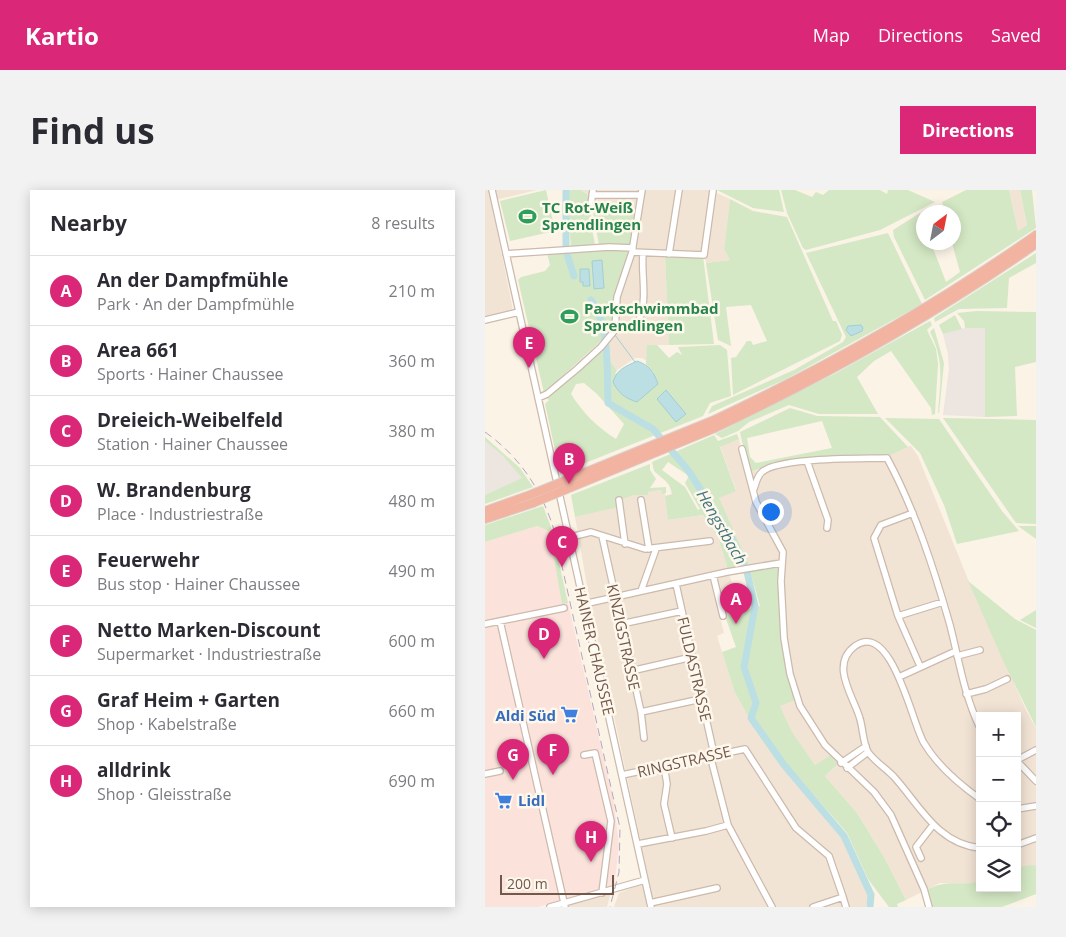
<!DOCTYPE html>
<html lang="en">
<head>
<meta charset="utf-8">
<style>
  :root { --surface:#fff; --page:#f2f2f3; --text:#2b2b33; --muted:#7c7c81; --line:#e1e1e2; --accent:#db2777 }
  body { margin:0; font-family:"Open Sans",sans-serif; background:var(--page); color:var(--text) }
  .controls { position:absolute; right:15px; bottom:15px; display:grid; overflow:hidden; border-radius:0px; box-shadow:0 2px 12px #0003 }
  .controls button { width:45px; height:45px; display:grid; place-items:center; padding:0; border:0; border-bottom:1px solid var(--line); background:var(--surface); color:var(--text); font:25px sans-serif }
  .compass { position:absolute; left:431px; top:15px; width:45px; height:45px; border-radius:50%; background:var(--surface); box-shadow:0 2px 12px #0003; rotate:32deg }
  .scale { position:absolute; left:15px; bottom:12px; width:114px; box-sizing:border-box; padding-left:5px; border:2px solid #73594c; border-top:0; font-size:14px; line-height:18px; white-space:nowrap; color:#73594c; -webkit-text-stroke:4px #fef7ec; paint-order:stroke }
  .you { position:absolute; left:285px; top:321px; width:18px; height:18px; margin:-12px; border:4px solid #fff; border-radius:50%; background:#1a73e8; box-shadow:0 0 0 8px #1a73e833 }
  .badge { display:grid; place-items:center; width:32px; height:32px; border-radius:50%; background:var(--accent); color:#fff; font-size:16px; font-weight:700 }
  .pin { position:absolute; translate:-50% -41px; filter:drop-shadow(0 1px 2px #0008) }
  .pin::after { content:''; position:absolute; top:26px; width:18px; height:15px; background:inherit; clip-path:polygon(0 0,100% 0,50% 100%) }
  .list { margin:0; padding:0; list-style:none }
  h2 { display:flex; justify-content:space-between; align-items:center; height:65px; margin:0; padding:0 20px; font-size:21px }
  h2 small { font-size:16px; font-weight:400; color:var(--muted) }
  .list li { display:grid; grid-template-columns:32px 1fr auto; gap:15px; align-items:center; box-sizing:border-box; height:70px; padding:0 20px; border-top:1px solid var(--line) }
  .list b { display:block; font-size:19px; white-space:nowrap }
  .list p { margin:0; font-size:16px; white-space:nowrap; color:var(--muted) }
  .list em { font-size:16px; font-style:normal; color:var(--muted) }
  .icon { flex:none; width:28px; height:28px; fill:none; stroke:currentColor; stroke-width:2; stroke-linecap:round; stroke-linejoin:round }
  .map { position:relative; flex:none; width:551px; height:717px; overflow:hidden; border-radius:0px }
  header { display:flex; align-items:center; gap:30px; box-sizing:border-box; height:70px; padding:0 25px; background:var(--accent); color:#fff }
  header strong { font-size:24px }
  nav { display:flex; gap:28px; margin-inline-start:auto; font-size:18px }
  .intro { display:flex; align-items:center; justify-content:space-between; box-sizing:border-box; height:120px; padding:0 30px }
  h1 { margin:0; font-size:35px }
  .button { padding:12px 22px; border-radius:0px; background:var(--accent); color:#fff; font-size:18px; font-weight:700 }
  main { display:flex; gap:30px; padding:0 30px }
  aside { flex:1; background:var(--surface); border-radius:0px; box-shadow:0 2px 12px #0003 }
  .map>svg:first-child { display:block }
  .residential { fill:#f2e4d5 }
  .commercial { fill:#fbe3db }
  .industrial { fill:#ece5e0 }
  .green { fill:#d4e8c5; fill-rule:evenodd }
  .water { fill:#bcdfe4; stroke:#a2ced5 }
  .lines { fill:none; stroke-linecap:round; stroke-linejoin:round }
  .stream { stroke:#a2ced5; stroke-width:1 }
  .river { stroke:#bcdfe4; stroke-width:7 }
  .minor-casing { stroke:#ccbaad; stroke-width:8 }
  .highway-casing { stroke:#d8d1cd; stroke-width:10 }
  .minor { stroke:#fff; stroke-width:5.5 }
  .highway { stroke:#f2b4a0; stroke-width:8 }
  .rail { stroke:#b5a5c4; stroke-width:1; stroke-dasharray:8 5; stroke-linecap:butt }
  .highway-bridge-casing { stroke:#d8d1cd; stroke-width:10; stroke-linecap:butt }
  .highway-bridge { stroke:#f2b4a0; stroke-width:8 }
  .labels { text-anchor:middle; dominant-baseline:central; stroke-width:5; stroke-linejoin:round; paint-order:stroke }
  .leisure-label { font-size:15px; font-weight:bold; fill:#27864d; stroke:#fef7ec; text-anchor:start }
  .street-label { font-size:15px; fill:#73594c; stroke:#fef7ec }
  .shop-label { font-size:15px; font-weight:bold; fill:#366cbe; stroke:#fef7ec; text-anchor:end }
  .water-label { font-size:16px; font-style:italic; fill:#43777f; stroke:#fef7ec }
</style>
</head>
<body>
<header>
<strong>Kartio</strong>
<nav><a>Map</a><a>Directions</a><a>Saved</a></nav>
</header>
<div class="intro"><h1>Find us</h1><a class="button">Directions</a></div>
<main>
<aside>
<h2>Nearby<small>8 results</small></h2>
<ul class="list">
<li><span class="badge">A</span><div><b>An der Dampfmühle</b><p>Park · An der Dampfmühle</p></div><em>210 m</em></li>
<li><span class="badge">B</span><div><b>Area 661</b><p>Sports · Hainer Chaussee</p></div><em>360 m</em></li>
<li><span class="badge">C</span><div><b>Dreieich-Weibelfeld</b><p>Station · Hainer Chaussee</p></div><em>380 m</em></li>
<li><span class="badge">D</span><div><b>W. Brandenburg</b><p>Place · Industriestraße</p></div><em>480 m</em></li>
<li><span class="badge">E</span><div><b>Feuerwehr</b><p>Bus stop · Hainer Chaussee</p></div><em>490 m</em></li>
<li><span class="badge">F</span><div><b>Netto Marken-Discount</b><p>Supermarket · Industriestraße</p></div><em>600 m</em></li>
<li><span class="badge">G</span><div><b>Graf Heim + Garten</b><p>Shop · Kabelstraße</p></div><em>660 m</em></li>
<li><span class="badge">H</span><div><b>alldrink</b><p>Shop · Gleisstraße</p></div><em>690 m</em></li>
</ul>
</aside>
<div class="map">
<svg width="551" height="717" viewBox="0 0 551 717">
  <rect width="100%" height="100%" fill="#fbf3e6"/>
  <path class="residential" d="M0,0H52L6,11L28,120L0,127Z
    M96,0H225L245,9L239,59L245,70L221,73L220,63L180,65L184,155H162V171L157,168H150L132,180L116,160L133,140V96L144,63L150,23L108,22L107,7Z
    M524,0H535L542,35L533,41Z
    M254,249L262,283L319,269L426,256L433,266L491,409L542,522L551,538V676L532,677V526H495V691L487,693H455L421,710L399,667L372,623L340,586L354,573L330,575L307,543L295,516L302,482L298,375L300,371L265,377L233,308L251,300L235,256Z
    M176,300L177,303H180L184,330L218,325L233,347L256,423L235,427L239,443L232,446L250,503L276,549L355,643L384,704L381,717H129L134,703L164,691L105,413L90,327L133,317L132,311L149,305H162V302Z
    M126,702L122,717H70Z"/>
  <path class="commercial" d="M52,336L64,341L77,413H83L129,613L134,655L129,698L53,717H0V352Z"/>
  <path class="industrial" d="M480,138H500V227L458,225L464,179L463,164L458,144Z
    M0,251L18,266L38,288L0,305Z"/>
  <path class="green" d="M61,0L70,41L25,51L15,11Z
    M82,0H96L106,7V35L110,54L86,58Z
    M232,0H294L299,22L268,18Z
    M296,0H310L327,7L331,2L338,5L344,0H395L402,4L403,0H423L450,12L395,40L321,60L318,58L302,23Z
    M481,0H524L533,41L542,35L535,0H547L551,38L440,110L409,47L408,40L435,23L438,33V52L446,53L461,92L475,82L467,53L468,22H460L457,12Z
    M245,9L268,21L302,27L348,131H351L357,145L355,151L248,205L246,168L251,167L262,151H266L268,155L282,151L266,115L241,117L246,156L233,150L221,73L245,70L239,59Z
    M108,22L150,23L146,56L114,55Z
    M403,43L437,114L301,189L223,224L227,216L309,180L358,152L361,147L321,63Z
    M120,59H144L133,96L129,139L59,203L33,90L36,87L60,81L65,75L62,63Z
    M551,63V73L524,88L522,118L474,119L450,132L449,128Z
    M180,65L218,66L229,154L184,155Z
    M492,121L551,122V172L530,177L532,226L500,227V138H480L479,131L472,123Z
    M470,125L477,139L458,144L454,135Z
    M445,131L447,135L442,140L451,159L453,174L450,224L447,225L446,218L406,161L389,171L372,187L393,224H334L304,215L264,232L253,241L237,248L230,244L351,183Z
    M449,138L459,173L454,223H453C455,191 460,172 445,142Z
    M162,155H172L184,168L192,162L197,165L193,157L235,155L242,160L246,206L225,213L218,226L75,283L60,214L64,210L61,208L116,160L132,180L130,184L169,183L161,174ZM99,193L112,204L139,234L131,249C112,237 98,223 86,204L91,194Z
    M305,218L332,226L395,227L423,257L403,266L319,269L279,277L264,283L255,242ZM337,231L347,258L271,273L265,267L262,248Z
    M400,228L454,229L517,321L534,341L472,354L459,315L435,263Z
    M458,228L551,230V334L531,333Z
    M252,244L254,249L235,257L251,301L234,308L265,377L243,380L233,347L218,325L183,330L180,306L187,304C185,291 178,290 169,281L167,272L229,245L233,251ZM183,272L204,286L200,293L215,319L213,320L200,297L177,280Z
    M0,247L35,278L48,297L0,314V305L37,288L18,266L0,251Z
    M165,274V280L171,289L165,298L181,297V303L177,304L176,300L163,302V305H149L133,311L134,317L90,327L86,305Z
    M58,316L66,337L83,413L77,414L64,341L52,336L0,352V335Z
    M533,336H551V349Z
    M294,376L297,450L310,510L295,516L307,542L330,575L346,565L354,573L340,586L372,623L399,667L421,710L412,714L413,717H404L383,689L362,643L315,589L312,593L276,549L250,503L237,462L251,457L240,426L275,416L265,381Z
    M483,391L530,429L551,440V537L519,473Z
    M551,420V438L535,430Z
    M548,675L551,676V704L517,717H446L441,700C464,688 474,697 495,691V698H532V677Z"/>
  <path class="water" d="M117,70L119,98L109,99L107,71Z
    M95,79H104L105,96H98V92H95Z
    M376,135L378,138L377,141L366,146L361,140L363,136Z
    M152,171C164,175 169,182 173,194L152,212C140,208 134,204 128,192C132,179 140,177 152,171Z
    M181,200L201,224L191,232L172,209Z"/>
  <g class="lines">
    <path class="stream" d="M115,133L126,139
      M130,145L150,172"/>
    <path class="river" d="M81,0V61L89,86
      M106,110C125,134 122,182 123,213L168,239L203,280L246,347L262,382L270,416L259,477L271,513L266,528L299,575L359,646L386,705L385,717"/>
    <defs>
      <path id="minor" d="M7,0L166,717
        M107,5H156
        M106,14L108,0
        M147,62L219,65L228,0
        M21,64L124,57L148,58
        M184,64L194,0
        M0,130L34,122
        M154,130C163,107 156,87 158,63
        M53,208L62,204L92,179L116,157L130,140L132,107L147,62L157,0
        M257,259L271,312L298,362L296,391L299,448L305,484L315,516L340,555L389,602L406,625L439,699L444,717
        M322,271L343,330L342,338
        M269,299C271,293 272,286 277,282C293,267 378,269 402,268C430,320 449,379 465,435C474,470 479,505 495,538
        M134,310L140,354
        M156,310L164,359
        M428,323L396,335L389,348L413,426L435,476
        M117,346L156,522L159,548
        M86,347L106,342L160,359L225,351
        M228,385L238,426
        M191,394L229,564
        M156,401L171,359
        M99,414L242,382L296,373
        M413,426L458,412
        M15,431L80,717
        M0,434L79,418
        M136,434L197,421
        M472,466L495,460
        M146,481L207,467
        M414,487L471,461
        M481,504L501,499L522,489
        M156,522L216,509
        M99,565L110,563L126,631L117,703
        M225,565L243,635L287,717
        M532,570L551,560
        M532,571L551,591
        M356,573L381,556
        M179,576L182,594L179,614L187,648
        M362,578L383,562
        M0,584L15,581
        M137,585L260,559L311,638L344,666L358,707L328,717
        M495,609C474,594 452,575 439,553C428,537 407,429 370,456C344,475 369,507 375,529C378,539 378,553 383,562C390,572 402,579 410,588C435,616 453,654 495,658
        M532,619L551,616
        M153,654L221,641L243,635
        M532,655L551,648
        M436,668L431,657L448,635
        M358,707L361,717
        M165,713L232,698
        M65,717L160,690"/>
      <path id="highway" d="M227,231C340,178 449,117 551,45
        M230,238C342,185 449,125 551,54
        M0,321L45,305
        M0,329L48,313"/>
    </defs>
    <use href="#minor" class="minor-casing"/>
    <use href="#highway" class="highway-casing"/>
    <use href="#minor" class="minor"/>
    <use href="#highway" class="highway"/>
    <path class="rail" d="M0,242C34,266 57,300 69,340L135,638L134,682L125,717"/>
    <defs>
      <path id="highway-bridge" d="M45,305L227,231
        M48,313L230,238"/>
    </defs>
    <use href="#highway-bridge" class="highway-bridge-casing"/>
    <use href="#highway-bridge" class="highway-bridge"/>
  </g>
  <defs>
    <symbol id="stadium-bare" viewBox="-9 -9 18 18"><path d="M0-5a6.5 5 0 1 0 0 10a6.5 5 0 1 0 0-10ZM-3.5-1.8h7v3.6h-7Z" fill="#2e9e5b" stroke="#fef7ec" stroke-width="2.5" paint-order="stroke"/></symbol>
    <symbol id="supermarket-bare" viewBox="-9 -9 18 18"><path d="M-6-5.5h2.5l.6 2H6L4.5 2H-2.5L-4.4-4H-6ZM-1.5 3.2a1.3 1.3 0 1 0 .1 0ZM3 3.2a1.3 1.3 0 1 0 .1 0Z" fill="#3f7fe0" stroke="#fef7ec" stroke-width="2.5" paint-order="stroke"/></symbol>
  </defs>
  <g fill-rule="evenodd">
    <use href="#stadium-bare" x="30" y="14" width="25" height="25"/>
    <use href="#stadium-bare" x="72" y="114" width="25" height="25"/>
    <use href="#supermarket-bare" x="72" y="512" width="25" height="25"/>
    <use href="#supermarket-bare" x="6" y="598" width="25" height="25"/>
  </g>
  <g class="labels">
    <g class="leisure-label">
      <text x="57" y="17">TC Rot-Weiß<tspan x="57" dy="17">Sprendlingen</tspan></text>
      <text x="99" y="118">Parkschwimmbad<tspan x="99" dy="17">Sprendlingen</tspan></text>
    </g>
    <g class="street-label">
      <text transform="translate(139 447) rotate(78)">KINZIGSTRASSE</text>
      <text transform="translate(110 461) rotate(77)">HAINER CHAUSSEE</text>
      <text transform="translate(210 479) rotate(77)">FULDASTRASSE</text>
      <text transform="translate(199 571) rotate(-13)">RINGSTRASSE</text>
    </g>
    <g class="shop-label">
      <text x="71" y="525">Aldi Süd</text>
      <text x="33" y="610" text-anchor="start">Lidl</text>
    </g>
    <g class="water-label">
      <text transform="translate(237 337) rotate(60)">Hengstbach</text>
    </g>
  </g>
</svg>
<div class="controls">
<button>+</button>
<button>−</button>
<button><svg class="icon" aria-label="locate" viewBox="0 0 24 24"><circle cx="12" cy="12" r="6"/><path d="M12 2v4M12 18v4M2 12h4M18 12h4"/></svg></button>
<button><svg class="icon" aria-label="layers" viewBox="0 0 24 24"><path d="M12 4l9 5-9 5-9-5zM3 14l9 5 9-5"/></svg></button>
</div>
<svg class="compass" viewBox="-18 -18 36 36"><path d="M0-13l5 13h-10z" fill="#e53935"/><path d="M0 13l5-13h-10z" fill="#7c7c81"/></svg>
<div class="scale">200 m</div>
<div class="you"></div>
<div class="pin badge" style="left:251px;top:434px">A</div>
<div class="pin badge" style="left:84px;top:294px">B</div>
<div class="pin badge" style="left:77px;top:377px">C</div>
<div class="pin badge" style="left:59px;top:469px">D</div>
<div class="pin badge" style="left:44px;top:178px">E</div>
<div class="pin badge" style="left:68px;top:585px">F</div>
<div class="pin badge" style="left:28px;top:590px">G</div>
<div class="pin badge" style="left:106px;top:672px">H</div>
</div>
</main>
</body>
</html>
